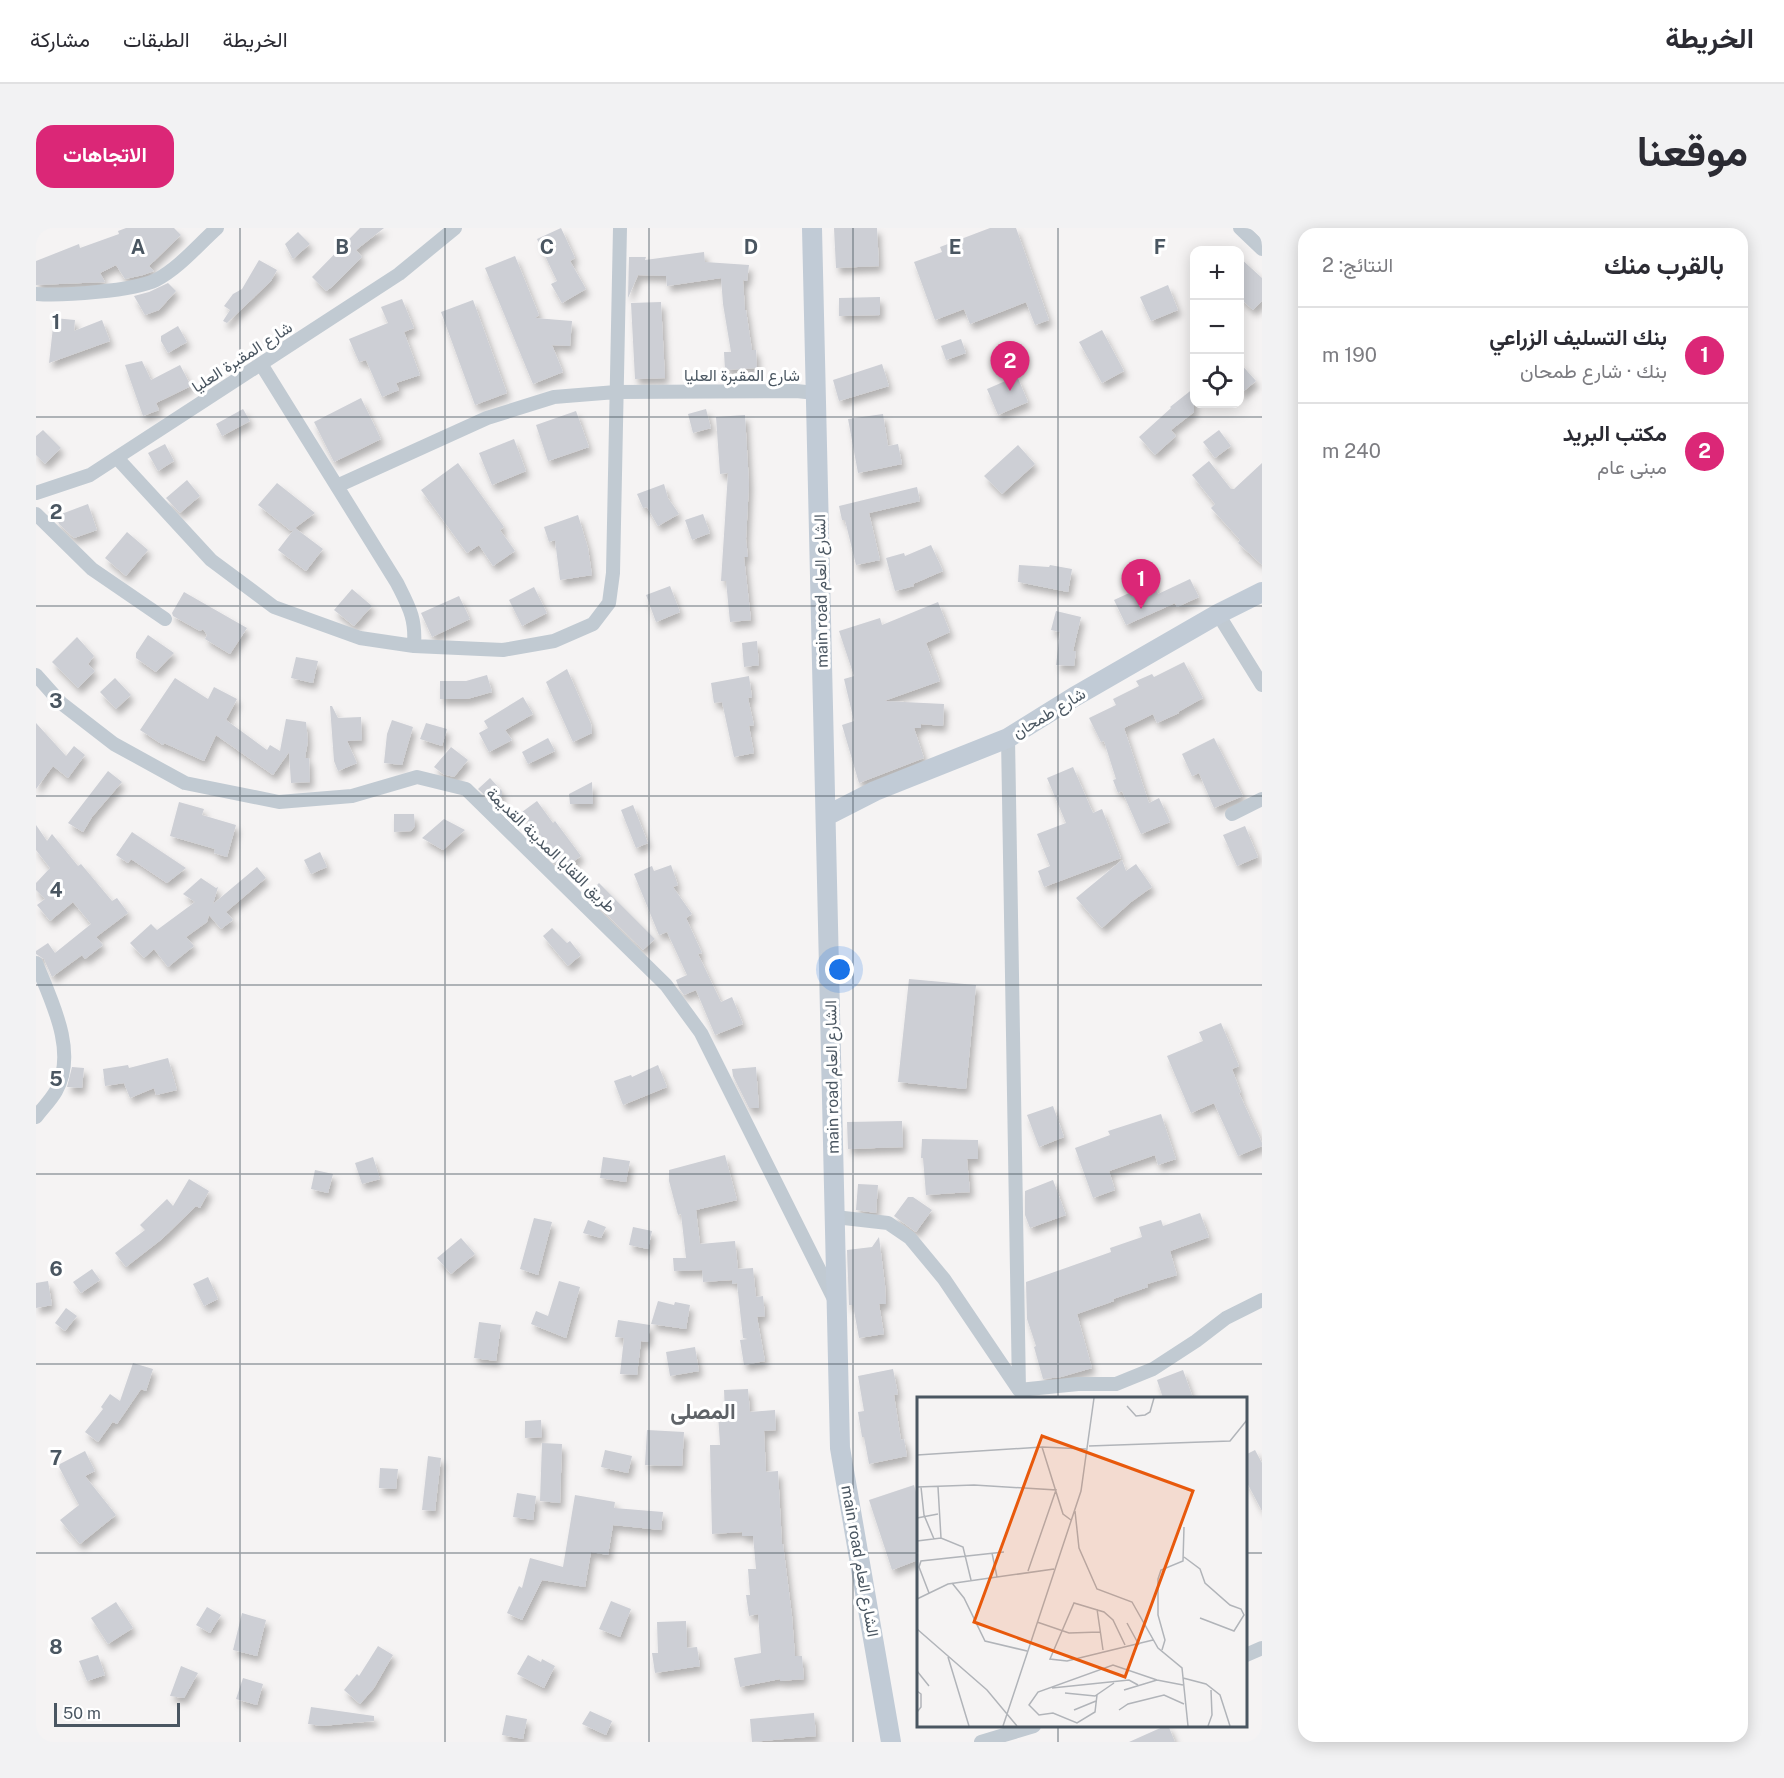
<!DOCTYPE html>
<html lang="ar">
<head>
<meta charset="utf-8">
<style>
  :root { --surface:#fff; --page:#f2f2f3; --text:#2b2b33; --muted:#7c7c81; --line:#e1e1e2; --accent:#db2777 }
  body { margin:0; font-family:"Public Sans",Vazirmatn,sans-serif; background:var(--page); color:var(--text); direction:rtl }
  .controls { position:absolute; right:18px; top:18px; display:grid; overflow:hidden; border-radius:12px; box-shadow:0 3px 15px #0003 }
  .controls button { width:54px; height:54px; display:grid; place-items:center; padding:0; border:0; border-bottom:2px solid var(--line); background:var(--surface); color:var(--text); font:30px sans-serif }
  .scale { position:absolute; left:18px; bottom:15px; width:126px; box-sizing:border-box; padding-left:6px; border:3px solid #4a5661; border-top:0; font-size:16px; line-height:21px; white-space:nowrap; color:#4a5661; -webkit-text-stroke:4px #fff; paint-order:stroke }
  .you { position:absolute; left:804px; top:742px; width:21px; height:21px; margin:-15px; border:4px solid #fff; border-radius:50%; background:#1a73e8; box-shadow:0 0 0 9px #1a73e833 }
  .badge { display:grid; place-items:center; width:39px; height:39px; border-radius:50%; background:var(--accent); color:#fff; font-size:20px; font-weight:700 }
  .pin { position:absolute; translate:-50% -50px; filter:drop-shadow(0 2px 3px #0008) }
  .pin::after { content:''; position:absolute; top:32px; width:21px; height:18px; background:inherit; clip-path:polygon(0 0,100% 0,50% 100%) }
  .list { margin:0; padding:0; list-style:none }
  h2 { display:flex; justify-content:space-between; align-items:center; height:78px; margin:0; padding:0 24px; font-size:26px }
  h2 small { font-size:20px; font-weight:400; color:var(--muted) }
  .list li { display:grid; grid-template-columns:39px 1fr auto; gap:18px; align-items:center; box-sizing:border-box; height:96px; padding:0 24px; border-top:2px solid var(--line) }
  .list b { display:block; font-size:22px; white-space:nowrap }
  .list p { margin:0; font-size:20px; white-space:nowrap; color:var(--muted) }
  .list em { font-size:20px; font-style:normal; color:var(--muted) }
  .icon { flex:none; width:33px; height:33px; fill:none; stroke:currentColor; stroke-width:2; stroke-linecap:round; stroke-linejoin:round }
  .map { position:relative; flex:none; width:1226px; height:1514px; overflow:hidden; direction:ltr; border-radius:18px }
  header { display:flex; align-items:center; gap:36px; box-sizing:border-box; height:84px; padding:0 30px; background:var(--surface); border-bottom:2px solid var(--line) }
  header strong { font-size:28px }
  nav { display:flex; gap:33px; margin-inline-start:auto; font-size:21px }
  .intro { display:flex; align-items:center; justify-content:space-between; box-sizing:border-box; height:144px; padding:0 36px }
  h1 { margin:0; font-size:42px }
  .button { padding:15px 27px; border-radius:18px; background:var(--accent); color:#fff; font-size:21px; font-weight:700 }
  main { display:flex; gap:36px; padding:0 36px }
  aside { flex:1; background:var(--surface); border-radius:18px; box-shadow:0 3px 15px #0003 }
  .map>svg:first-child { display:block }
  .building { fill:#cdcfd5; filter:url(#shadow) }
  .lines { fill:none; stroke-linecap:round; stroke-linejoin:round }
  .street { stroke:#c1cad2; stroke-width:14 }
  .secondary { stroke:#c1cbd6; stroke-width:20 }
  .grid { fill:none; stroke:#4a5661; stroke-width:1.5; stroke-opacity:0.55 }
  .labels { text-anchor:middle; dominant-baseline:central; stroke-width:6; stroke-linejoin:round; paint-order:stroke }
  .street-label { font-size:16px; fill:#4a5661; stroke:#fff }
  .district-label { font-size:22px; font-weight:bold; fill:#5f6368; stroke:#fff }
  .inset-road { fill:none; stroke:#b1b4b9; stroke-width:1.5 }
  .view { fill:#e8590c; fill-opacity:0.15; stroke:#e8590c; stroke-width:3 }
  .inset-edge { fill:none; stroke:#4a5661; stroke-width:3 }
  .grid-label { font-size:20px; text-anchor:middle; font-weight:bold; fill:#4a5661; stroke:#fff; stroke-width:6; stroke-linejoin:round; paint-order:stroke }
</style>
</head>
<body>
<header>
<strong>الخريطة</strong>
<nav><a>الخريطة</a><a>الطبقات</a><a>مشاركة</a></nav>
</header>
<div class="intro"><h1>موقعنا</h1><a class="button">الاتجاهات</a></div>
<main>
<aside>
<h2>بالقرب منك<small>النتائج: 2</small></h2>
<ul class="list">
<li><span class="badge">1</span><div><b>بنك التسليف الزراعي</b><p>بنك · شارع طمحان</p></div><em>190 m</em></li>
<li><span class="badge">2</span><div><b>مكتب البريد</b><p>مبنى عام</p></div><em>240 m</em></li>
</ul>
</aside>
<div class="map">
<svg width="1226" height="1514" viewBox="0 0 1226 1514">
  <defs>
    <filter id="shadow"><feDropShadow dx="3.5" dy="6" stdDeviation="3" flood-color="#0004"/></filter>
  </defs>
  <rect width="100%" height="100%" fill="#f5f3f3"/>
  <path class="building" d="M90,0H138L145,7L113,38L118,43L107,47L89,51L80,37L64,45L69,54L0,57V33L43,16L44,20L83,6L82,3Z
    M324,0H348L320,22L326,29L296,59L290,63L276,49Z
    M525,0L539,30L534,33L550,61L526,75L515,56L521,53L501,11Z
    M798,0H841L843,38L800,40Z
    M954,0H980L1013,92L999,97L990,74L934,96L928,81L899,92L878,34L906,24L904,19Z
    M262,4L274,16L257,31L249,16Z
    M668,24L669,34L713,37L711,53L707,52L709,82H710L716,122H720L721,140L689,142L688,124H695L687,76L685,50L631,58L630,48L602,47L592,70L593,29H610L609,32Z
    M479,28L503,87L499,90L536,93L534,118L516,117L527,144L497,156L449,40Z
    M1203,29L1226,50V73L1217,82L1203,69Z
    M223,32L241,42L235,53L191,95L187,93L194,82L188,78L197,66L206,61Z
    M132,55L140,63L123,82L109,87L98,68L113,64Z
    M1132,57L1142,82L1115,93L1104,69Z
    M844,69V87L803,88V70Z
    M366,71L378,100L368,104L384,147L360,155L363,162L346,169L330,132L323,134L313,111L352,95L345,79Z
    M437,72L471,165L439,177L405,84Z
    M625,74L629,150L599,151L595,75Z
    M18,90L39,92L38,103L66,92L74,113L13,135Z
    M142,98L151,114L132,125L125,113V108Z
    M1066,102L1088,143L1066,155L1043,114Z
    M925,111L930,125L910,132L905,118Z
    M106,133L115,152L144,137L155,158L120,175L123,182L107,188L89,137Z
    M1203,134L1220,153L1203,167Z
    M846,136L853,158L803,173L797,152Z
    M981,148L992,174L962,187L951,161Z
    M1158,160V184L1135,202L1140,208L1119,227L1103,209L1135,180L1134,179Z
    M325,170L345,211L298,234L278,194Z
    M207,181L214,193L186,208L180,196Z
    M670,181L675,200L657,205L652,186Z
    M540,183L553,219L512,233L500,197Z
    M847,186L852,218L862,216L866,236L822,245L812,191Z
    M709,187L713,256L710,311L712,329H708L715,392L694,394L690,353H685L692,245L684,246L680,189Z
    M7,202L25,220L9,236L0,227V208Z
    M1183,202L1195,218L1179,230L1167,214Z
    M478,211L490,243L456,257L443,225Z
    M129,216L138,233L122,243L112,225Z
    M982,217L999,236L966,266L948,248Z
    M1173,233L1195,261H1198L1226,235V337L1202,315L1204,312L1175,280L1179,276L1156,247Z
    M422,235L468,299L464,302L479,323L457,338L443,317L431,325L385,262Z
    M151,252L164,268L144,285L130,270Z
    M241,255L279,285L259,300L287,321L270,343L242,322L259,300L255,303L222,277Z
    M628,256L632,270L643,286L622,298L611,279L607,280L601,266Z
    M881,259L884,273L833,285L844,332L820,337L809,292H806L803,278Z
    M52,276L61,302L38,310L23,296L20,288Z
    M667,286L674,305L656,312L649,292Z
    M542,287L552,320L556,347L524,352L519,312L513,314L508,299Z
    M91,304L112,322L90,348L69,330Z
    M895,317L907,343L877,356L878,358L859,363L850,330L868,325L869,328Z
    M983,337L1013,339L1014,337L1036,341L1032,364L982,354Z
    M1154,351L1163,369L1141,379L1139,375L1090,397L1078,372L1117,354L1122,366Z
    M634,358L644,384L620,394L610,367Z
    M498,359L511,385L486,398L473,372Z
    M316,361L336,378L318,398L298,382Z
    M148,364L211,400L194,426L169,411L171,407L167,401L164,403L137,388L136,385Z
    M423,368L434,391L396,409L385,385Z
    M902,374L914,404L890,415L904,453L848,473L908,476L907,498L885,496V500H878L888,530L823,555L806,497L818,493L808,451L818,448L803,403L844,390L846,397Z
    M1020,383L1045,389L1037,423H1040L1038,438L1020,437L1024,404L1015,402Z
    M112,407L138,425L120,444L100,430V425Z
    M41,409L58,428L52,436L59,443L42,460L16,434Z
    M721,413L723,437L708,439L706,415Z
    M260,429L282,433L277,455L255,450Z
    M1148,434L1167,470L1142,484L1143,485L1121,495L1117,486L1088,500L1113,575L1123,570L1134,594L1105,606L1086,563L1082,565L1077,552L1080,551L1068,513L1065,514L1053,490L1080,477L1077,471L1103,458L1100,453L1116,446L1118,449Z
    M531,441L555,496L556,505L537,514L510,454Z
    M451,447L456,464L431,471H404V453H430Z
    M713,448L716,469L712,470L718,497L713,498L718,525L698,529L686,474L678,475L675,455Z
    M79,450L95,467L80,481L64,464Z
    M139,450L172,471L178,459L201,471L190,492L231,522L234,517L244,523L250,491L270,494L272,513L269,530H273L274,554L255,555L253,524L237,547L180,507L168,533L128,515L127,517L104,502Z
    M487,469L497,486L469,502L476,512L453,524L443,505L452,500L448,493Z
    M294,478H296L302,490L325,489L326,512L311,513L321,535L302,543L298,533Z
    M356,492L377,499L366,537L348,535L351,506Z
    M0,495L30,528L38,518L49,527L32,550L17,538L0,561Z
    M390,495L411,501L406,518L384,511Z
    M512,510L519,523L492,536L486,524Z
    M1178,510L1207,568L1178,580L1163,545L1156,548L1146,526Z
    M415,519L432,532L418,549L407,546L398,539Z
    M1037,539L1057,585L1066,581L1085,630L1008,659L1002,643L1014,638L1001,606L1030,595L1011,550Z
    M72,543L86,554L56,589L47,604L32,595Z
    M454,550L466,563V568L458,576L442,561Z
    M556,554L557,576H534L533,566Z
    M501,573L517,595L519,593L545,628L526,642L514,630L499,609L502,607L486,584Z
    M143,574L168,581L166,587L200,597L191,629L178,625L179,621L134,608Z
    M597,577L612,615L600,620L585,582Z
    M358,586H378L379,598L375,603L358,604Z
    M408,591L429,602L407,622L386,610Z
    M0,597L11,613L16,606L42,638L45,636L76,673L81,670L92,685L60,709L67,717L49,731L46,727L16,749L8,731L0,726V723L12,715L19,725L55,696L37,674L14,693L1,677L9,671L0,662V655L14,640L0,622Z
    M1209,598L1222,629L1201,638L1187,607Z
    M96,604L150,640L131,655L95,631L92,635L80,627Z
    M284,624L291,639L275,646L268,632Z
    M1086,632L1090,643L1100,636L1116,659L1095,674L1066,700L1040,670Z
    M635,637L642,657L637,659L656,686L650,690L666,725L662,726L685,774L696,769L707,796L679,807L660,762L648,767L643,760L640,752L651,747L631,704L623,707L598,646L616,638L618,643Z
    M221,639L230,650L190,684L197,692L185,701L173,687L171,694L150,709L158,718L132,739L118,721L108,730L94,715L115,696L121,702L159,674L147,666L165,650L180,660L182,659L177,676Z
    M563,655L619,711L607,722L551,667Z
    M516,700L531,715L534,713L545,727L532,738L507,708Z
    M873,751L940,757L930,861L862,854Z
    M1185,795L1203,838L1196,841L1205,865H1203L1226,915V918L1202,928L1178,875L1155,885L1131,828L1167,813L1163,804Z
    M132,830L141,862L120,867L118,860L94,870L88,855L69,858L67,841L92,837L93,840Z
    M622,837L631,859L587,877L578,853L595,847L596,849Z
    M36,839L48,840L46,860L31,859Z
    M720,839L723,880H713L697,848L696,841Z
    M1017,878L1028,909L1003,919L991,887Z
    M1125,886L1140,931L1122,937L1119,927L1073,943L1079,962L1057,970L1039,920L1074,907L1072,903Z
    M866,893L867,919L812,921L811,894Z
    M886,911L942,912V931H931L934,964L890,967L887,930H885Z
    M689,927L701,972L660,982L664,1016L699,1013L702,1041L717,1040L720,1069L727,1068L729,1088L721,1089L729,1133L708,1137L704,1112L712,1111L707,1110L701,1055L696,1056V1052L667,1054L666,1042L638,1043L637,1030H650L645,986L642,987L633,953V942Z
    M337,929L344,951L326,956L319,935Z
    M567,929L594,933L590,954L564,950Z
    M279,942L297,946L292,965L275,961Z
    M153,951L173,963L164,980L160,978L126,1011L90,1039L79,1025L109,1002L104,997L131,971L137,978Z
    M1017,952L1030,987L994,1000L989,987V963Z
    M822,956L842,957L840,985L820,982Z
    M872,969H877L896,982L880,1004L858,988Z
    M1164,985L1173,1009L1134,1023L1141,1047L1111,1056L1112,1059L1077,1071L1078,1073L1041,1086L1056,1140L1025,1149L1007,1151L998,1119L1000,1118L991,1091L990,1054L1075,1024L1074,1020L1106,1009L1103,999L1125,992L1127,998Z
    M498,990L516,994L502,1047L484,1041Z
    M552,992L570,999L565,1010L547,1005Z
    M597,999L616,1003L612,1021L593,1017Z
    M843,1009L849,1057L850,1076H843L848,1106L823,1110L817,1077H813L811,1022L836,1019Z
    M425,1010L439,1026L415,1046L401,1030Z
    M56,1041L64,1052L45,1065L37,1054Z
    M172,1049L182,1071L168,1078L157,1056Z
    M12,1053L16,1077L0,1080V1055Z
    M523,1053L544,1059L530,1110L495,1096L500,1083L512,1088Z
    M622,1073L638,1077L639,1074L654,1077L650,1101L615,1096Z
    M30,1080L41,1088L29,1103L19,1095Z
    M582,1092L614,1097L612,1114L605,1113L601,1147L584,1146L588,1110L579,1109Z
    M443,1094L465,1097L460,1133L438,1130Z
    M659,1119L663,1143L634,1148L630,1124Z
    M97,1135L117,1141L110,1163L105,1161L81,1196L77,1194L78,1192L62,1214L49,1204L67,1181L65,1179L74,1166L84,1173Z
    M857,1141L862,1166L858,1167L865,1212L868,1211L871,1228L833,1236L828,1209H826L822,1184L828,1183L822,1148Z
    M1147,1142L1157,1170H1127L1121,1152Z
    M712,1161L714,1184L739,1182L740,1202L728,1203L730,1244L742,1243L746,1316H747L756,1388L759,1428H766L768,1451L744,1453V1451L704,1459L698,1430L725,1425L722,1386L713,1388L710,1367H714L712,1341H720L717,1308H706V1304L676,1306L674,1217H684L682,1186L689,1185L688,1162Z
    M505,1192L506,1209L489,1210V1193Z
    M611,1202L648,1204L646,1238L609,1237Z
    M506,1215L526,1216L524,1275L504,1273Z
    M569,1222L596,1228L592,1245L565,1239Z
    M1219,1222L1226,1235V1283L1209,1251V1227Z
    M49,1223L59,1243L49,1248L80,1287L44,1316L24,1292L43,1277L22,1237Z
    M392,1228L405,1230L399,1283L386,1282Z
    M344,1240L362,1241L360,1261L343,1260Z
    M878,1257L882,1271V1332L856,1342L833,1272Z
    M481,1265L500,1268L497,1292L477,1289Z
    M539,1267L579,1274L578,1280L627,1284L625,1302L577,1297L572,1327L555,1324L549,1359L506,1352L486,1392L471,1385L483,1358L486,1360L494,1330L527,1339Z
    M575,1373L595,1381L584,1409L563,1401Z
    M80,1374L97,1400L72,1416L55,1390Z
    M171,1379L185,1387L174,1405L160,1397Z
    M206,1385L230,1392L221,1428L197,1422Z
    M650,1393L651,1420L661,1419L664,1438L619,1445L616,1425H622L621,1394Z
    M342,1418L357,1427L338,1460L324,1476L308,1462L321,1446L323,1448Z
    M62,1427L69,1447L51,1453L43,1433Z
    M492,1427L505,1434L506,1431L519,1438L508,1460L481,1446Z
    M145,1438L162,1445L148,1470L134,1468Z
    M207,1450L227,1456L221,1477L200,1471Z
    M275,1479L338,1488V1493L286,1498L272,1496Z
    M554,1483L576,1493L570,1507L546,1496Z
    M778,1485L780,1508L716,1514L714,1491Z
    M470,1487L491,1491L487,1511L466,1507Z
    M1132,1497L1139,1514H1093L1131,1497Z"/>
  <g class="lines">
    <path class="street" d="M1204,0L1226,21
      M0,66C26,68 98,63 120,52C143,40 162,17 181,0
      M225,136L361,355C373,379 380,390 378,418
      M81,230L175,332L238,379L324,410L378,418L467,422L518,413L557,396L573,375L577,345L584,0
      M301,258L451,190L518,169L580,164L760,163L780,165
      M0,265L54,247L363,46L419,0
      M0,286L56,341L129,391
      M1182,386L1226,457
      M0,447L25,475L78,516L149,555L243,574L316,568L381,549L430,561L630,757L665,805L798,1071
      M972,510L983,1162L1042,1156H1080L1117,1141L1160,1113L1190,1090L1226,1072
      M1196,586L1226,571
      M0,735C15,772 42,824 20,863C15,872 6,881 0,889
      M799,989L852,995L874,1010L908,1051L983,1162
      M1210,1427L1226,1420
      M945,1514L998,1498"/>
    <path class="secondary" d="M776,0L804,1220L855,1514
      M790,588L839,563L972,510L1038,469L1182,386L1226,364"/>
  </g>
  <path class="grid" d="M204,0V1514M409,0V1514M613,0V1514M817,0V1514M1022,0V1170M0,189H1226M0,378H1226M0,568H1226M0,757H1226M0,946H1226M0,1136H1226M0,1325H882M1210,1325H1226M1022,1498V1514"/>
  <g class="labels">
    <g class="street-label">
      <text transform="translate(206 129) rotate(-33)">شارع المقبرة العليا</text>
      <text x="706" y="147">شارع المقبرة العليا</text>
      <text transform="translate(785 363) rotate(-91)">main road الشارع العام</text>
      <text transform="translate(1013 485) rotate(-31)">شارع طمحان</text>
      <text transform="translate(515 622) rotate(44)">طريق اللقايا المدينة القديمة</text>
      <text transform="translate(796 849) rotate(-91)">main road الشارع العام</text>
      <text transform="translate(824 1333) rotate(80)">main road الشارع العام</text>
    </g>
    <g class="district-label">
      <text x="667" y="1183">المصلى</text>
    </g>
  </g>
  <g transform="translate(881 1169)">
    <rect width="330" height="330" fill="#f5f3f3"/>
    <path class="inset-road" d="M210,9L219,19L228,18L233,15L237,1M172,49L313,44L330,23M125,50L146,117L154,123M0,58L125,50L169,52M0,90L57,88L139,93L111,174M4,90L7,118L17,142M21,90L24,141M158,114L162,151L180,192L215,205L241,251L265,271L271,329M0,121L21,117M0,144L24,141L46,150L54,183M75,156L80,180M267,160L283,172L288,186L313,208L324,212L327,218L317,234L283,221M35,186L47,201L68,244L110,254M12,196L2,170L4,164L87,155M0,202L31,187L137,172M180,212L186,253M120,225L152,236L183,235M210,226L222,248M0,232L70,293L100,329M208,248L196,223L187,215L157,206L133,262L150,264L236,243M245,253L248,243L241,218V182L244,173L266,164L267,130M31,260L52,329M0,274L12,289M266,281L289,287L303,298L313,329M135,291L212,283L221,288M207,293L240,283L266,288M0,294L4,297V310L0,315M148,296L178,299L197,286M180,298L178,315L160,326L136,316L122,318L112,308L121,295L196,268L240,283M157,313L179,304M202,313L211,307L247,298L267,307M86,329L164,94L177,1M291,329L295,318L294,293"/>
    <path class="view" d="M125,39L276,94L208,280L57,225Z"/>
    <rect width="330" height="330" class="inset-edge"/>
  </g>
  <g class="grid-label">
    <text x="102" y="26">A</text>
    <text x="306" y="26">B</text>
    <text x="511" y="26">C</text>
    <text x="715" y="26">D</text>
    <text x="919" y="26">E</text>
    <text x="1124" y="26">F</text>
    <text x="20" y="101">1</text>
    <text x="20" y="291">2</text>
    <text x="20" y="480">3</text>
    <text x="20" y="669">4</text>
    <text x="20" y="858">5</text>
    <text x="20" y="1048">6</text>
    <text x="20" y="1237">7</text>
    <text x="20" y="1426">8</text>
  </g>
</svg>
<div class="controls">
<button>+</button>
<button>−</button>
<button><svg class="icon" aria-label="locate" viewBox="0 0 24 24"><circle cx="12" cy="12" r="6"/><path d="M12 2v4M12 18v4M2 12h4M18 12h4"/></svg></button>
</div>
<div class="scale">50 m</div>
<div class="you"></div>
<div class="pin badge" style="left:1105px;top:381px">1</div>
<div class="pin badge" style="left:974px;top:163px">2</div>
</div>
</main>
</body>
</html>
